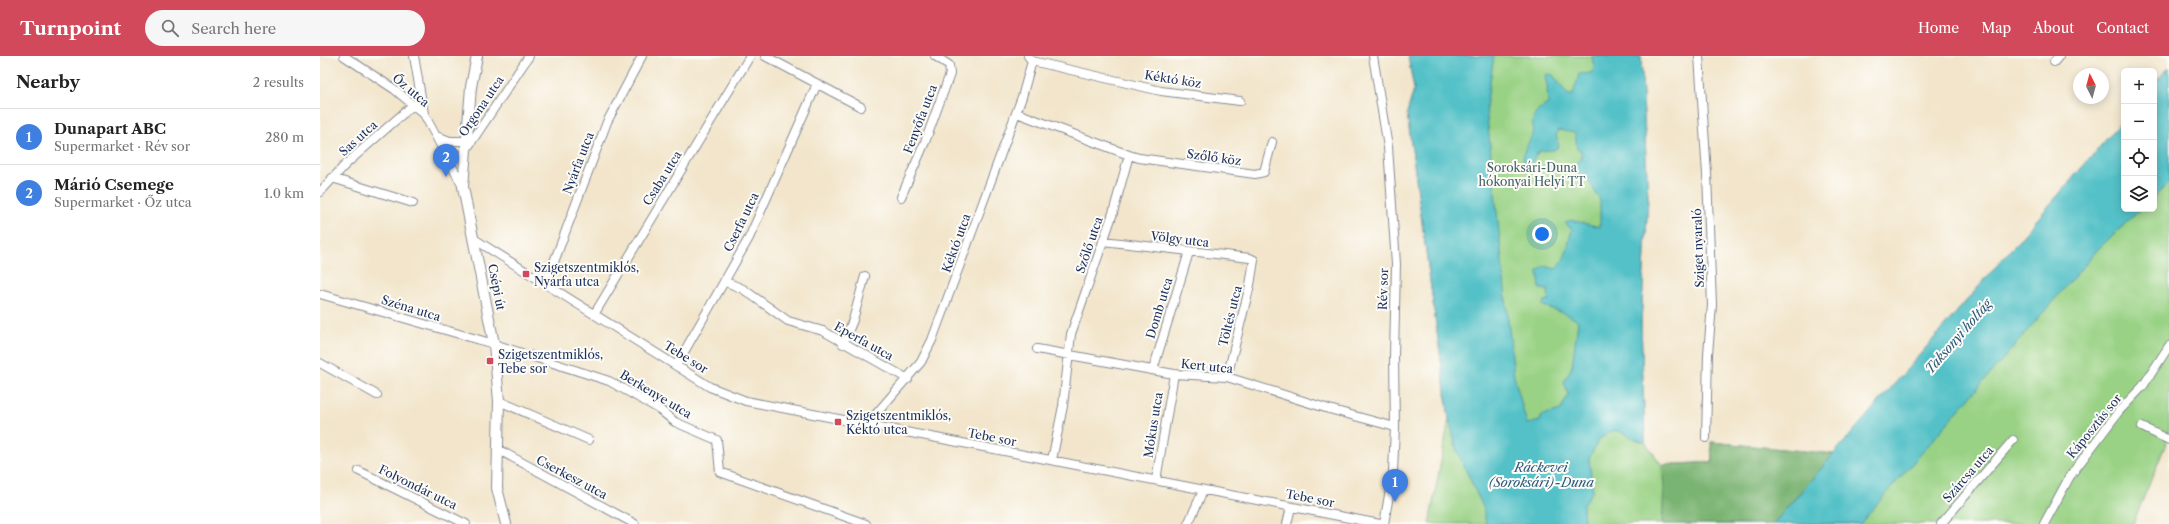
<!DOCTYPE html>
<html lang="en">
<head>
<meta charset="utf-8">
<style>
  :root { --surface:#fff; --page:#f6f6f6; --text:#222; --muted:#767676; --line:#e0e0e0; --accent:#d1495b }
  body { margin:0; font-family:"Libre Caslon Text",serif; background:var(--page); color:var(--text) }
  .controls { position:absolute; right:12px; top:12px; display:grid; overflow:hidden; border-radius:6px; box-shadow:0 2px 10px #0003 }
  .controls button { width:36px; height:36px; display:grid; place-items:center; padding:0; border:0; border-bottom:1px solid var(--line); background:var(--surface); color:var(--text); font:20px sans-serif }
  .compass { position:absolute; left:1753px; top:12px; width:36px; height:36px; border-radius:50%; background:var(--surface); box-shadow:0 2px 10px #0003; rotate:354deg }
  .you { position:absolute; left:1222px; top:178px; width:14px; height:14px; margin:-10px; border:3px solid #fff; border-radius:50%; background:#1a73e8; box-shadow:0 0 0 6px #1a73e833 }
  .badge { display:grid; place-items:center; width:26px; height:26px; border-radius:50%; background:var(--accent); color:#fff; font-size:13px; font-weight:700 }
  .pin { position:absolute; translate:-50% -33px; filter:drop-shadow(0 1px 2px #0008) }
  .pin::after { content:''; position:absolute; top:21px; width:14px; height:12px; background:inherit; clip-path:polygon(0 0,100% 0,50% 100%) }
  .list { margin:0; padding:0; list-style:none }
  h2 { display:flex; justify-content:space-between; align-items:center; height:52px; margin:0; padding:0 16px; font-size:17px }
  h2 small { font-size:13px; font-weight:400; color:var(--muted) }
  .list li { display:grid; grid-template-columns:26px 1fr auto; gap:12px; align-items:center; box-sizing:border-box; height:56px; padding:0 16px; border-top:1px solid var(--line) }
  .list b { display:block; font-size:15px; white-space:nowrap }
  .list p { margin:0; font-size:13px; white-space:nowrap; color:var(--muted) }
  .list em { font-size:13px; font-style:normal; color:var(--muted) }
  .icon { flex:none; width:22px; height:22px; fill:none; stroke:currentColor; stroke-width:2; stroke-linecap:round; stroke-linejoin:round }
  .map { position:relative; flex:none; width:1849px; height:468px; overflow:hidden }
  header { display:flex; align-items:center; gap:24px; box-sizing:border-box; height:56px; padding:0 20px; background:var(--accent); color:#fff }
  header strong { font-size:19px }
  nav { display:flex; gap:22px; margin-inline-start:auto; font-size:14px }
  .search { width:280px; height:36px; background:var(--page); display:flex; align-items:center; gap:10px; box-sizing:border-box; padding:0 14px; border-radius:22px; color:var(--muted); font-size:15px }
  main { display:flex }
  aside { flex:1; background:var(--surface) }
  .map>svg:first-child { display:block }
  .green { fill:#99d284; stroke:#5a8071 }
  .forest { fill:#7ab472; stroke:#4a7268 }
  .water { fill:#53c1c7; stroke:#377892 }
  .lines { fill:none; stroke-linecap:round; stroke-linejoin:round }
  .minor-casing { stroke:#868a94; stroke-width:10 }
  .tertiary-casing { stroke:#868a94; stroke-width:12 }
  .minor { stroke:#fff; stroke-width:8 }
  .tertiary { stroke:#fff; stroke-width:10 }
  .poi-dot { fill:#d1495b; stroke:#fdfcf7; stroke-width:1.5 }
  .labels { text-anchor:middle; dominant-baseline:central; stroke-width:4; stroke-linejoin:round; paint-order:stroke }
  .street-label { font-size:12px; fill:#1b2f5e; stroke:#fdfcf7 }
  .park-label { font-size:12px; fill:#416069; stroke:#fdfcf7 }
  .poi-label { font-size:12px; fill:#1b2f5e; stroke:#fdfcf7; text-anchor:start }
  .water-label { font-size:13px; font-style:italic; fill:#2c5b7e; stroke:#fdfcf7 }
</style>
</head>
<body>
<header>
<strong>Turnpoint</strong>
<div class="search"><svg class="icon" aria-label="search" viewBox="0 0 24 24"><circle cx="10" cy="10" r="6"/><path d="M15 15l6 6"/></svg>Search here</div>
<nav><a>Home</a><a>Map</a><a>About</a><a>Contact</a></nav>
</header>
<main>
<aside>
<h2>Nearby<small>2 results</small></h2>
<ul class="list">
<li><span class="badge" style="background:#3f7fe0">1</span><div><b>Dunapart ABC</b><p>Supermarket · Rév sor</p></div><em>280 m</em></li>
<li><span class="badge" style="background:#3f7fe0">2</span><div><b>Márió Csemege</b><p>Supermarket · Őz utca</p></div><em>1.0 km</em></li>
</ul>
</aside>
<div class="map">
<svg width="1849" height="468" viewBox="0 0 1849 468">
  <rect width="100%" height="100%" fill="#fdfcf7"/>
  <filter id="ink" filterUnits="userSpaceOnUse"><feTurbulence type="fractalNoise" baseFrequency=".025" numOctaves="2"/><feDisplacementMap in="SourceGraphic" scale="8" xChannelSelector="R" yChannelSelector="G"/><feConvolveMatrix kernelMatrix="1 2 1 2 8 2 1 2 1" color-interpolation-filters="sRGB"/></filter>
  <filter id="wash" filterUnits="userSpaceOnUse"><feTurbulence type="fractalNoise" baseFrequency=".012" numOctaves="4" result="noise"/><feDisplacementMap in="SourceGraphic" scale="16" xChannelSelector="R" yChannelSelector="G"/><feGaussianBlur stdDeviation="0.9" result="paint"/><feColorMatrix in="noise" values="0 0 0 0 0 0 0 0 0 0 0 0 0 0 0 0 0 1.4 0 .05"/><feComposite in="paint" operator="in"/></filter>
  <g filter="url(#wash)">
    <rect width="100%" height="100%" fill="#f2e5cb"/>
    <path class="green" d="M1088,0H1321L1328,142L1321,267L1325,386L1342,409L1392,406L1391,386L1514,398L1804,63V153H1834V28L1849,11V380L1813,468H1109L1129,363L1087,57L1094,33Z"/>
    <path class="forest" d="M1391,386L1514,398L1453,468H1342L1344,430L1342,409L1392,406Z"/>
    <path class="water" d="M1088,0H1174L1166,51L1194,320L1207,368L1220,365L1222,359L1241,354L1248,338L1244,326L1252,311L1258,265L1246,258L1223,250L1224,245L1229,244L1228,234L1220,233L1218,215L1224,210L1236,213C1248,202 1247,188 1252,174L1245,167L1251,164L1280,171V144L1265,119L1251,120L1252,108L1258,107L1261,102V95L1257,92L1255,77L1238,74L1236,79L1239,90L1234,94L1219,95L1211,108L1204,106C1201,96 1208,89 1212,79C1214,73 1210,64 1217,55C1220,52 1225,50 1228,48L1227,29L1225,21L1227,18L1233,19L1248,39H1253L1259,18L1271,17L1274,13L1272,0H1321L1328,142L1321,267L1325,386C1312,383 1306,377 1295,374L1279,383L1269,403L1273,435L1263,449L1264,468H1166L1163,451L1137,395L1129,363L1087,57L1094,33Z
      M1849,11V127L1834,141V28Z
      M1804,63V153H1821L1779,192L1540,468H1453Z"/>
  </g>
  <g filter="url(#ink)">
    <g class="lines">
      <defs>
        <path id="minor" d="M24,0L74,33L104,58L143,131
          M94,0L104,58
          M445,0L541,51
          M1053,0L1068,91L1076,208L1074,301L1075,371L1073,416L1064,468
          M1379,0L1387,118L1392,249L1388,298L1386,382
          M712,5L841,35L920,45
          M1734,6L1739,0
          M697,57L809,99L793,157L751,278L743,350L732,404
          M116,80L130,85H146
          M146,94L209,0
          M809,99L819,102L935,118L944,116L952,86
          M12,122L93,147
          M0,136L26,108L94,48
          M581,141L605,86L630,18L629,9L615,0
          M154,183L390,331L426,345L1060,468
          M783,185L930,202L934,204L930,229L907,321
          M404,225L423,233L468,265L503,275L588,323
          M226,227L287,66L322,0
          M0,238L174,288L289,325L339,353L355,366L397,384L400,416L546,468
          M275,257L430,0
          M523,288L533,264L545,220
          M717,293L854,318L907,321L1009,353L1075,371
          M0,307L57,339
          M356,310L429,182L497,28
          M833,314L869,196
          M179,345L269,384
          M550,369L556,358L601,306L612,284L702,41L712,5L708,0
          M1822,371L1849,384
          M179,394L315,468
          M39,415L146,468
          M836,424L854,318
          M868,468L883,435
          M967,468L971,451
          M1621,468L1693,384
          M1724,468L1750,420L1799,355L1823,330L1849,290"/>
        <path id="tertiary" d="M157,0L151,31L143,131L174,288L179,345L177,432L186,468"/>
      </defs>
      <use href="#minor" class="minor-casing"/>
      <use href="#tertiary" class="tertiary-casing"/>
      <use href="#minor" class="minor"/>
      <use href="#tertiary" class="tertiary"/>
    </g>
  </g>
  <g class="poi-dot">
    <rect x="202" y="214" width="8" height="8" rx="2"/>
    <rect x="166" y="301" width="8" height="8" rx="2"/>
    <rect x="514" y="362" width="8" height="8" rx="2"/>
  </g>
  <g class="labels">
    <g class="street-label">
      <text transform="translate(853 23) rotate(9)">Kéktó köz</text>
      <text transform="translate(91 34) rotate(40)">Őz utca</text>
      <text transform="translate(161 50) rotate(-56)">Orgona utca</text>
      <text transform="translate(600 63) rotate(-69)">Fenyőfa utca</text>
      <text transform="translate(38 82) rotate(-42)">Sas utca</text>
      <text transform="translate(894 101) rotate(8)">Szőlő köz</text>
      <text transform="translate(258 107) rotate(-69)">Nyárfa utca</text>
      <text transform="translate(342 122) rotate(-58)">Csaba utca</text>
      <text transform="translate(421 166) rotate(-64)">Cserfa utca</text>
      <text transform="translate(860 183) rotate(7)">Völgy utca</text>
      <text transform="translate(636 187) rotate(-70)">Kéktó utca</text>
      <text transform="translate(769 189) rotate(-71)">Szőlő utca</text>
      <text transform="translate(1378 192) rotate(-92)">Sziget nyaraló</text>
      <text transform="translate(177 231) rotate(79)">Csépi út</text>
      <text transform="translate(1063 233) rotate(-88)">Rév sor</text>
      <text transform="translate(91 252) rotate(17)">Széna utca</text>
      <text transform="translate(839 252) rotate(-73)">Domb utca</text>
      <text transform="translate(910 260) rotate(-76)">Töltés utca</text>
      <text transform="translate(544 285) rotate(29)">Eperfa utca</text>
      <text transform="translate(366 301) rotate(32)">Tebe sor</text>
      <text transform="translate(887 310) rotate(6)">Kert utca</text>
      <text transform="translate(336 338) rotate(31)">Berkenye utca</text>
      <text transform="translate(833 369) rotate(-81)">Mókus utca</text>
      <text transform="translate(1774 370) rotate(-51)">Káposztás sor</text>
      <text transform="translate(672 381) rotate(11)">Tebe sor</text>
      <text transform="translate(1648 418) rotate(-49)">Szárcsa utca</text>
      <text transform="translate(252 421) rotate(28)">Cserkesz utca</text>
      <text transform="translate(98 431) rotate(26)">Folyondár utca</text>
      <text transform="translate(990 442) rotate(11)">Tebe sor</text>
    </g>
    <g class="park-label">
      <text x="1212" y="111">Soroksári-Duna<tspan x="1212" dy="14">hókonyai Helyi TT</tspan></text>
    </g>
    <g class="poi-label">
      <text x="214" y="211">Szigetszentmiklós,<tspan x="214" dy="14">Nyárfa utca</tspan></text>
      <text x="178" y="298">Szigetszentmiklós,<tspan x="178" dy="14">Tebe sor</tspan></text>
      <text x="526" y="359">Szigetszentmiklós,<tspan x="526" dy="14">Kéktó utca</tspan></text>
    </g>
    <g class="water-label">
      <text transform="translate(1638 280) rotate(-49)">Taksonyi holtág</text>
      <text x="1221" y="411">Ráckevei<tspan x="1221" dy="15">(Soroksári)-Duna</tspan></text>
    </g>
  </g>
</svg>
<div class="controls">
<button>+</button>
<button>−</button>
<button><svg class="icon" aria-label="locate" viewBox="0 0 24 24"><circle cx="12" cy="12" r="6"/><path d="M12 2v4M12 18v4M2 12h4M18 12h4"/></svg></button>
<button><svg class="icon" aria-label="layers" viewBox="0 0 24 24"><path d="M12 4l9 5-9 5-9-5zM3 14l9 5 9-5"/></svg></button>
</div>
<svg class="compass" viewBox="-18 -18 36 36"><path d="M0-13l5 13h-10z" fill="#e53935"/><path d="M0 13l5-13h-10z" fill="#767676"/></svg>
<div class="you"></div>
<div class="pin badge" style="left:1075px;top:446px;background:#3f7fe0">1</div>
<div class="pin badge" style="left:126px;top:121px;background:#3f7fe0">2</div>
</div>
</main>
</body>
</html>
